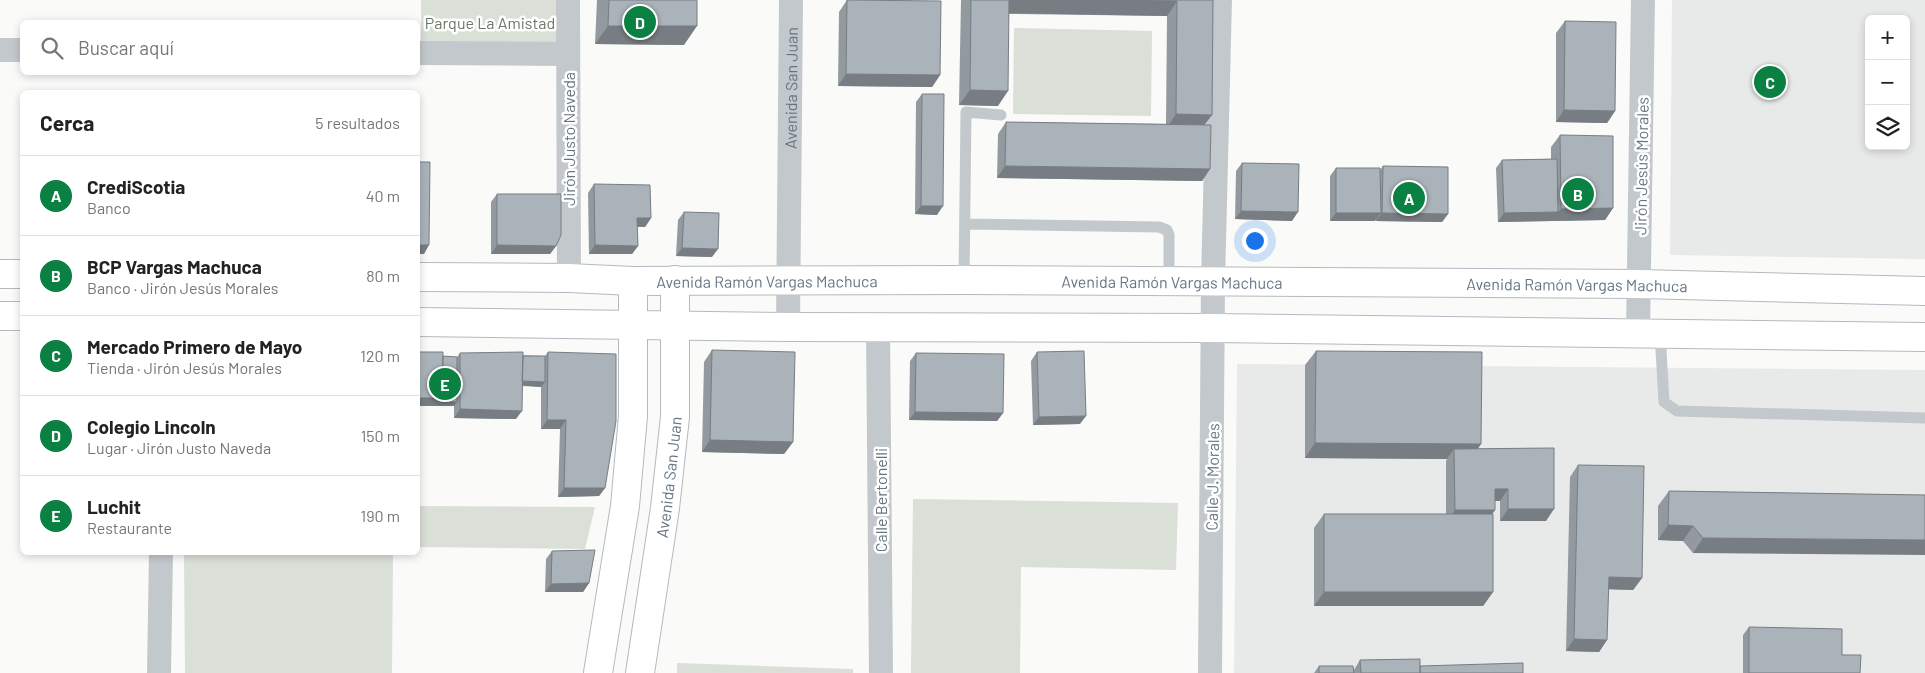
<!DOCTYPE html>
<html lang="es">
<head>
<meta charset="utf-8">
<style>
  :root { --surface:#fff; --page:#f6f6f6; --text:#222; --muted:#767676; --line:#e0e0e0; --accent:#0b8043 }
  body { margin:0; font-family:Barlow,sans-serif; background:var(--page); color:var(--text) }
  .controls { position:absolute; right:15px; top:15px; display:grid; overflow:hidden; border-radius:8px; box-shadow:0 2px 8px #0003 }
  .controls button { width:45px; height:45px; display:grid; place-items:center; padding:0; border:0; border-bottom:1px solid var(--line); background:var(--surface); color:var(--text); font:25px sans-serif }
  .you { position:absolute; left:1254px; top:240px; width:18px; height:18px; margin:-12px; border:4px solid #fff; border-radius:50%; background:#1a73e8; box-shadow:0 0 0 8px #1a73e833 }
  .badge { display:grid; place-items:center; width:32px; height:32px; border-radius:50%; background:var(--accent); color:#fff; font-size:16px; font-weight:700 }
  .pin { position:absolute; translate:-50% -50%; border:2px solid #fff; box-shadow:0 1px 5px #0006 }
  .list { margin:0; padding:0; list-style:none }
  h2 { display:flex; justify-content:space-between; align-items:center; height:65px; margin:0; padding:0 20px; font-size:21px }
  h2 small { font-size:16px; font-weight:400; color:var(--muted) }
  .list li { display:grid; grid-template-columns:32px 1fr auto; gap:15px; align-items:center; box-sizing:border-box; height:80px; padding:0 20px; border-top:1px solid var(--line) }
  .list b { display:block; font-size:19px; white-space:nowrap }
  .list p { margin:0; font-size:16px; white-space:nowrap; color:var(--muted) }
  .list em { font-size:16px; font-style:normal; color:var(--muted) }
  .icon { flex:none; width:28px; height:28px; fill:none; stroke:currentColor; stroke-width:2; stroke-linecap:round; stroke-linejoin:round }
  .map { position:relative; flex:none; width:1925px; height:673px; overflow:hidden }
  .search { position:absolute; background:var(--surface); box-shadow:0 2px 8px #0003; left:20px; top:20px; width:400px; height:55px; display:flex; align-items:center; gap:12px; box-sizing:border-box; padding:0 18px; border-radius:8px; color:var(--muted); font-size:19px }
  .panel { position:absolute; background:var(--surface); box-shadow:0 2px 8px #0003; left:20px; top:90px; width:400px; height:465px; border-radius:8px }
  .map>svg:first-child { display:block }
  .built { fill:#e8e9e9; fill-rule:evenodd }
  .green { fill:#dadfd7 }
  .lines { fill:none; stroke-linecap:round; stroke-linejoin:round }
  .secondary-casing { stroke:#b3babf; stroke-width:30 }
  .service { stroke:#c3c8cc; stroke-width:11 }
  .minor { stroke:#c3c8cc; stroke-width:24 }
  .secondary { stroke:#fff; stroke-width:28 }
  .wall { fill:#929a9f }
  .shaded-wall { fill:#777d82 }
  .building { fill:#aab3b9; stroke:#777d82 }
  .labels { text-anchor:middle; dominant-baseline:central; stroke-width:5; stroke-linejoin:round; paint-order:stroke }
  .park-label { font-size:16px; fill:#687a64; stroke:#fff }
  .street-label { font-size:16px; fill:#657683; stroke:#fff }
</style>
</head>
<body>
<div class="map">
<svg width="1925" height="673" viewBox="0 0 1925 673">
  <rect width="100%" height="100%" fill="#fafaf8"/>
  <path class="built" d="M1672,0H1925V259L1670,255ZM1869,19H1906V146H1869Z
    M1237,364L1925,370V673H1234Z"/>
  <path class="green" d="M421,0H559V44L421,43Z
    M1014,28L1152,31L1151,116L1013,114Z
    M913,499L1178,503L1176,570L1021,567L1020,673H911Z
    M418,506L595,507L585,549L418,547Z
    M184,553H393L392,673H185Z
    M677,663L853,669V673H677Z"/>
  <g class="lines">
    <defs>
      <g id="secondary">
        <path d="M0,274H22"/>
        <path id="s2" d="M418,277L569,278L633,281L964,280L1639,284L1925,291"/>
        <path d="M0,316H22"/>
        <path d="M418,322L788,327L1213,328L1925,337"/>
        <path d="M598,673L625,506L633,416V281"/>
        <path id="s3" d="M640,673L665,508L675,417V280"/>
      </g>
    </defs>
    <use href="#secondary" class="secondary-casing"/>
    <path class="service" d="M965,224L1159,227L1167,230L1169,235V281
      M964,280L966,112L1001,115
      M1660,333L1664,402L1677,411L1925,418"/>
    <g class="minor">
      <path d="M568,0L569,278"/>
      <path d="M0,50H22"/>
      <path d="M418,53L568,54"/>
      <path id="s1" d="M788,327L791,0"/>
      <path d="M878,328L881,673"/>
      <path d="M1638,333L1643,0"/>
      <path d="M159,673L161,552"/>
      <path d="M1210,673L1213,281L1220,0"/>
    </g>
    <use href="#secondary" class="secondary"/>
  </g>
  <path class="wall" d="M597,0H697L684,45L595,44Z
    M847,0L940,75L932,87L838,86L839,12Z
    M961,0H1213L1212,115L1204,125L1210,169L1202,181L997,178L998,134L1006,122L1166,124L1167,16L1009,14L998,106L959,105Z
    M1565,21L1615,111L1607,123L1556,122V33Z
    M922,94L937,215L915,214L916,102Z
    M1560,135L1613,208L1605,220L1498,222L1496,168L1502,160L1551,159V147Z
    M1242,163L1292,221L1235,219L1236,171Z
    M1383,166L1448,214L1442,222L1376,221V219L1375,221H1330V176L1336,168L1380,170Z
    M594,184L651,218L645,227H637L638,246L632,254H589L588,193Z
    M497,194L556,246L550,254H491V202Z
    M684,212L712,257L676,256L678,220Z
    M712,350L793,442L784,454L702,452L704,362Z
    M1316,351L1478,449L1546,521H1500V501H1495V510L1492,514L1493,592L1483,606H1314V528L1324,514H1446V461L1447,459L1305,458V365Z
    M418,352L443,356L457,357L460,353L545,356L548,352L605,488L599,496L558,497L560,429H541V387L522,386L516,419L454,418V406H418Z
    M1037,352L1080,424L1033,425L1031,361Z
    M916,353L1003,413L997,421L909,420L910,361Z
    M1578,465L1642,578L1633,590L1608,589L1607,640L1599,652L1566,651L1570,477Z
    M1669,491L1925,495L1693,553L1683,541L1658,540V506Z
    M552,551L589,583L583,592H545L546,559Z
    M1749,627L1842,655L1860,673H1743V635Z
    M1360,660L1420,666L1523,673H1314L1319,666L1354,670Z"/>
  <path class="shaded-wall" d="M1008,0H1091L1177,1L1167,16L999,13Z
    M608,26H697L684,45L595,44Z
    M846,74L940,75L932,87L838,86Z
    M970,90L1008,91L998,106L959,105Z
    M1564,110L1615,111L1607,123L1556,122Z
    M1176,114L1212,115L1201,129H1166Z
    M1005,166L1210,169L1202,181L997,178Z
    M921,206H943L937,215L915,214Z
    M1613,208L1605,220L1498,222L1504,213L1558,212L1561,209Z
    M1241,211L1298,212L1292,221L1235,219Z
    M1336,213H1381L1375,221H1330Z
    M1382,213L1448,214L1442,222L1376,221Z
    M637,218H651L645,227L631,226Z
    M418,245H429L424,254H418Z
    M497,245L556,246L550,254H491Z
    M595,245L638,246L632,254H589Z
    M682,248L718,249L712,257L676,256Z
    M520,381L545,382L541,387L517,385Z
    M418,398H442L457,402L454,406H418Z
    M460,409L522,411L516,419L454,418Z
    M915,412L1003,413L997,421L909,420Z
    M1086,416L1080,424L1033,425L1039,417Z
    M547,420H566L560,429H541Z
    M710,440L793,442L784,454L702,452Z
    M1315,443L1481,444L1471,459L1454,449L1447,459L1305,458Z
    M564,488H605L599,496L558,497Z
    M1495,489H1508L1500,501H1486Z
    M1508,509H1554L1546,521H1500Z
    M1455,510H1495L1487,522H1446Z
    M1668,525L1693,526L1683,541L1658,540Z
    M1703,538L1925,540V555L1693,553Z
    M1609,577L1642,578L1633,590L1600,589Z
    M589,583L583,592H545L551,584Z
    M1324,592H1493L1483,606H1314Z
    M1574,639L1607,640L1599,652L1566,651Z"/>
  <path class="building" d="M609,0H697V26H608Z
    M847,0L941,1L940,75L846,74Z
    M971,0H1009L1008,91L970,90Z
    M1091,0H1213L1212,115L1176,114L1177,1Z
    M1565,21L1616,22L1615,111L1564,110Z
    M922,94H944L943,206H921Z
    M1006,122L1211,125L1210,169L1005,166Z
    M1560,135L1613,136V208L1561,209Z
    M1557,159L1558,212L1504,213L1502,160Z
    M418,162H430L429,245H418Z
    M1242,163L1299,164L1298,212L1241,211Z
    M1383,166L1448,167V214L1382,213Z
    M1336,168H1380L1381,213H1336Z
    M594,184L650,185L651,218H637L638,246L595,245Z
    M497,194H561V235L556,246L497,245Z
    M684,212L719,213L718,249L682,248Z
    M712,350L795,352L793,442L710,440Z
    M1084,351L1086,416L1039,417L1037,352Z
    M1316,351L1482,352L1481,444L1315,443Z
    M418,352H443L442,398H418Z
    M523,352L522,411L460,409V353Z
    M548,352L616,354V421L605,488H564L566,420H547Z
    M916,353L1004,354L1003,413L915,412Z
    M443,356L457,357V402H440L442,398Z
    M523,356H545V382L522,381Z
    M1554,448V509H1508V489H1495V510H1455L1454,449Z
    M1578,465L1644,466L1642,578L1609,577L1607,640L1574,639Z
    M1669,491L1925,495V540L1703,538L1693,526L1668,525Z
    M1324,514H1493V592H1324Z
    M595,550L589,583L551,584L552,551Z
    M1749,627L1842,629V655H1861L1860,673H1749Z
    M1420,659V673H1361L1360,660Z
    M1523,663V673H1420V666Z
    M1319,666H1353L1354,673H1319Z"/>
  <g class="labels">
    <g class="park-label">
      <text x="490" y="22">Parque La Amistad</text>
    </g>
    <g class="street-label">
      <text stroke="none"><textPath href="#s1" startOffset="239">Avenida San Juan</textPath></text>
      <text transform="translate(568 139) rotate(-90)">Jirón Justo Naveda</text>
      <text transform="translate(1641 166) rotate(-89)">Jirón Jesús Morales</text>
      <text stroke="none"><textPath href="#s2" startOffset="349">Avenida Ramón Vargas Machuca</textPath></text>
      <text stroke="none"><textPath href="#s2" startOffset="754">Avenida Ramón Vargas Machuca</textPath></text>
      <text stroke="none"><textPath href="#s2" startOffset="1159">Avenida Ramón Vargas Machuca</textPath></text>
      <text stroke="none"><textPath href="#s3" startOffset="198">Avenida San Juan</textPath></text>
      <text transform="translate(1212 477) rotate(-89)">Calle J. Morales</text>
      <text transform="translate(880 500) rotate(-90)">Calle Bertonelli</text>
    </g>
  </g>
</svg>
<div class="controls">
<button>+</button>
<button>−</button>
<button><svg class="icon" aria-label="layers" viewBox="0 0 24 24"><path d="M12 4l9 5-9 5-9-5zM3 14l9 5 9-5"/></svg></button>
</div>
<div class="you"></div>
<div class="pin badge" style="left:1409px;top:198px">A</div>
<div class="pin badge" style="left:1578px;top:194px">B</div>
<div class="pin badge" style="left:1770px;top:82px">C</div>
<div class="pin badge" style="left:640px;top:22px">D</div>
<div class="pin badge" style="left:445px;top:384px">E</div>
<div class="search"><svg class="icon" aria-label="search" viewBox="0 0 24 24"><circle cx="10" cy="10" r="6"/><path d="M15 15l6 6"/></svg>Buscar aquí</div>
<section class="panel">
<h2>Cerca<small>5 resultados</small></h2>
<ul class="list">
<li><span class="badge">A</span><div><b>CrediScotia</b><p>Banco</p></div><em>40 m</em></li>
<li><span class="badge">B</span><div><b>BCP Vargas Machuca</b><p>Banco · Jirón Jesús Morales</p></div><em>80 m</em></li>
<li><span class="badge">C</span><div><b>Mercado Primero de Mayo</b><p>Tienda · Jirón Jesús Morales</p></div><em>120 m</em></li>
<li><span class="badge">D</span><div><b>Colegio Lincoln</b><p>Lugar · Jirón Justo Naveda</p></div><em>150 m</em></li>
<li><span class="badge">E</span><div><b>Luchit</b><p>Restaurante</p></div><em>190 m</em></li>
</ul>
</section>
</div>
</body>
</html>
